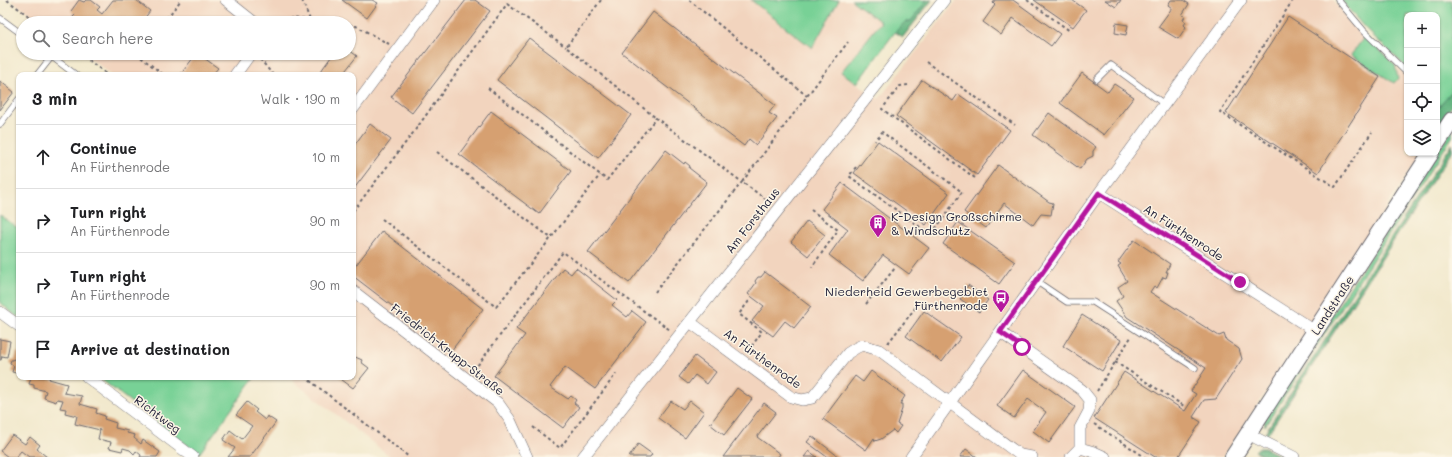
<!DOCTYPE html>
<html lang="en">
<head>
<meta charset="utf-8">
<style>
  :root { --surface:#fff; --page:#f6f6f6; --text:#202124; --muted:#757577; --line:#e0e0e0 }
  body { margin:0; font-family:Mali,sans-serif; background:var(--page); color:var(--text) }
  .controls { position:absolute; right:12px; top:12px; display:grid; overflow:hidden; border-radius:8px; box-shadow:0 1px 3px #0004 }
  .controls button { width:36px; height:36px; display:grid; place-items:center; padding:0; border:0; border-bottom:1px solid var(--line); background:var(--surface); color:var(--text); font:20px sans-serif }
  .stop { position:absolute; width:12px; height:12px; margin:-9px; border:3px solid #b5179e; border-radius:50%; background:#fff }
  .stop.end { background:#b5179e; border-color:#fff; box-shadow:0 1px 4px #0008 }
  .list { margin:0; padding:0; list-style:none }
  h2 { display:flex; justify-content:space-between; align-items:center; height:52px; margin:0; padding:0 16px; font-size:17px }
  h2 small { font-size:13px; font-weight:400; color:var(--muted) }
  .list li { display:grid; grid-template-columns:26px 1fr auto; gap:12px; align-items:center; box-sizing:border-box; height:64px; padding:0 16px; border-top:1px solid var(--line) }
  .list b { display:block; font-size:15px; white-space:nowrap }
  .list p { margin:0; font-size:13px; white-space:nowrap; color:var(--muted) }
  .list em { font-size:13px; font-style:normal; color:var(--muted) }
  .icon { flex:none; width:22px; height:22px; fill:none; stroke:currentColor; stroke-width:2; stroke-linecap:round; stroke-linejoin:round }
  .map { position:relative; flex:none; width:1452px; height:457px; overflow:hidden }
  .search { position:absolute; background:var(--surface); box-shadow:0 1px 3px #0004; left:16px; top:16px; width:340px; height:44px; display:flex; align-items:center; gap:10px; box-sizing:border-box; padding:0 14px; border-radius:22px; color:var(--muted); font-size:15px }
  .panel { position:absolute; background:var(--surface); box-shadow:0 1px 3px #0004; left:16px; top:72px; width:340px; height:308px; border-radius:8px }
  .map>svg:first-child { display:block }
  .built { fill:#f2d4be }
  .green { fill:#78d196; stroke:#4d7a68 }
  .forest { fill:#62b37f; stroke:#426a5d }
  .building { fill:#d6a071 }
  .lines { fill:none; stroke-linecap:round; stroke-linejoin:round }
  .lane-casing { stroke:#6b686e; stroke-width:7 }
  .street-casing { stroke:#6b686e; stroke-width:12 }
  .secondary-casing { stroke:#6b686e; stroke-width:18 }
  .path { stroke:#6b686e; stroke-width:2; stroke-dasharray:3 3; stroke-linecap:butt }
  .lane { stroke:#fff; stroke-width:5.5 }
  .street { stroke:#fff; stroke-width:11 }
  .secondary { stroke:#fff; stroke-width:16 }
  .route { stroke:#b5179e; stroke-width:5 }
  .labels { text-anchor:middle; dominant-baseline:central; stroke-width:3; stroke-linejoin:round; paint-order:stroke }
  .poi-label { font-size:12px; fill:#22223b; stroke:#fcf5e5; text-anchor:start }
  .street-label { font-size:12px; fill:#22223b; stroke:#fcf5e5 }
</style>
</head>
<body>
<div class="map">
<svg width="1452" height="457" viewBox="0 0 1452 457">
  <rect width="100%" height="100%" fill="#fcf5e5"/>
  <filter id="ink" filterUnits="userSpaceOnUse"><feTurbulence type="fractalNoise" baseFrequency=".025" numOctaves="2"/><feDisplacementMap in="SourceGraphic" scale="8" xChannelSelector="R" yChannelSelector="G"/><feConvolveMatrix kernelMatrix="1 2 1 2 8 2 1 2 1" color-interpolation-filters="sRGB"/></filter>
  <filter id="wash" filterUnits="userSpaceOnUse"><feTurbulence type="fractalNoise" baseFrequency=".012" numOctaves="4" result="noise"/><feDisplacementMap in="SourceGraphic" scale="16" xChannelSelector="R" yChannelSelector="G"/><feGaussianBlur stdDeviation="0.9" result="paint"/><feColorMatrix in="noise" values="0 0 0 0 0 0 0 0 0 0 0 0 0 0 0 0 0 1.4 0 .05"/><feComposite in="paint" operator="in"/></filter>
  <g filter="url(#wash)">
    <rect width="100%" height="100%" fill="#f2e9cd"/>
    <path class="built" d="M11,0H751L812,48L839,0H851L881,22L841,72L879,99L957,0H1333L1361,32L1407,76V153H1421L1327,300L1223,457H391L288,377H353V75H112L83,53H349V23H43Z"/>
    <path class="green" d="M751,0H839L812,48Z
      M851,0H927V2L911,21L905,22L895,32L857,83L841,72L881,22Z
      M1341,0H1452V91L1439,106L1437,104V15H1407V68L1364,27Z
      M1365,36L1395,65L1398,79L1394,83L1351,55Z
      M1452,130V137L1265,426L1264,420Z
      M0,215L19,229V318L0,303Z
      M98,377H255L199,454Z"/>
    <path class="forest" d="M927,0H932L903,37L895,32L905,22L911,21Z
      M1452,91V106L1441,122L1437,120V110L1439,106Z
      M1452,144V151L1267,435L1266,431Z
      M1258,448H1265L1283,457H1267L1255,451Z"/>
    <g id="blocks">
      <path class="building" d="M79,0L84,2L86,0H91L100,7L97,10L102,14L113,0H136L150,11L141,23H76L71,19L75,15L71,11Z
        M342,0H372L378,3L367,18Z
        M466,0H475L490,11L412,113L391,97Z
        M995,0H1013L1060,34L1051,46L1013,18L1001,35L983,22L995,5L993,3Z
        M1034,0H1072L1086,10L1073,27Z
        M1105,0H1121L1116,7Z
        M1171,0H1183L1189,4L1182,15L1185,16L1183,20L1186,22L1184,25L1186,27L1178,39L1158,27L1172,8L1168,5Z
        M653,12L775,105L769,113L777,118L756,145L749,139L744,146L622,53Z
        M1288,17L1380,77L1318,173L1226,113Z
        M1116,23L1128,25L1126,35L1115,33Z
        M529,38L631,115L598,158L497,80Z
        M349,50L357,56L342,75H318L334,53H349Z
        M197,53L218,68L212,75H180Z
        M1082,73L1108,92L1114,84L1134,97L1104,135L1060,103Z
        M922,80L953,101L958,94L1010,130L977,175L896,116Z
        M0,81L14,92L0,110Z
        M491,111L571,171L539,214L459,154Z
        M1049,113L1096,147L1093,151V156L1087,159L1080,169L1033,135Z
        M370,124L391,140L353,190V147Z
        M878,141L949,193L926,225L854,173Z
        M666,150L684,164L685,162L690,166L689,168L707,182L629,283L588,252Z
        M998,165L1049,202L1053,203L1051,215L1041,214L1033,225L1004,203L986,228L964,212Z
        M842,183L929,248L909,274L883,255L863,281L829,255L848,229L822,209Z
        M807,221L825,235L808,256L791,242Z
        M958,222L1015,262L999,284L943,244Z
        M382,231L483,309L451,351L353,276V269Z
        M1134,240L1170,264L1166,272H1168L1166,278L1163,277L1157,288L1154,286L1150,292L1219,336L1224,334L1226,340L1239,349L1242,359L1216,399L1204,400L1193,417L1201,422L1178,457H1155L1094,418L1124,372L1185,411L1196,394L1191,391L1206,368L1127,317L1116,301L1123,296L1118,287L1127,281L1118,266L1121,264L1118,262Z
        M563,268L571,274L576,268L617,300L612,305L627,317L632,311L646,322L595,389L565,367L550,387L568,399L571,396L576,400L574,403L579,407L563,428L494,376L525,335L516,329Z
        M765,272L811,307L794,328L785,321L773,336L752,321L764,306L748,294L756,283L755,281L758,277H761Z
        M968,285L988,300L979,312L960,299Z
        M924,311L961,337L942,362L906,336Z
        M1082,315L1121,340L1102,371L1063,346Z
        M0,339L10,341L7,357L2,356L1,360H0Z
        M17,352L19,353V374L12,372L14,366L10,363L11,360L15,359Z
        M353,356L362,360L361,362L369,368L353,388L338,377H353Z
        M695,356L716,372L707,384L695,375L688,384L679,377Z
        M1023,370L1075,407L1049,443L1033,431L1046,412L1028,399L1014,418L997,406Z
        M871,371L905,396L900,404H902V409L897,424L901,426L896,433L893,430L881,439L875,441L874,438L866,450L823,419L855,376L863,382Z
        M31,377H50L49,379L67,384L64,393L82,396L80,404L97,409L96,413L105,416L104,419L116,423L115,428L128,431L127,433L135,435L134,438L141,444L143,440L160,452L157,457H140L141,455L136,451L134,454L130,450L123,448L122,451L109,448L111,442L98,439L100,430L75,424L77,416L65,413L66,409L60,408L63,400L57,399L56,402L44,398L46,391L34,388V385L29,384Z
        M737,388L752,399L724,435L710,424Z
        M671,401L683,409L690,401L704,412L685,438L658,418Z
        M247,402L257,410L255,412L265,420L267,416L276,422L250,457H228L235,448L223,440L230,430L242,439L252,426L236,415Z
        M764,403L776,412L757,437L780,454L778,457H723Z
        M12,435L25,444L30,437L40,445L37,449L47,457H29L21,451L16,457H8L0,451Z
        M812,436L839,457H827L807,442Z
        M638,444L652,454L650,457H629Z
        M966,449L977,457H960Z
        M809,451L817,457H804Z"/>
    </g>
  </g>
  <g filter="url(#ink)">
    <use href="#blocks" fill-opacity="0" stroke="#6b686e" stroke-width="1"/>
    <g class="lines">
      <defs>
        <path id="lane" d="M1338,0L1364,31L1407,73
          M0,18L23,35
          M47,53L76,75
          M37,75L52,56
          M1097,79L1111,65L1164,104
          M0,124L19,99
          M1036,281L1067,302H1093L1195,368"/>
        <path id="street" d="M226,0L255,23
          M235,75L251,53
          M353,109L434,0
          M1099,193L1315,331
          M353,291L498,403L510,420L527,457
          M0,312L19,326
          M690,322L791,397L802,400L812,398L848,353L856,348L862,345L879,350L1020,455L1032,457
          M1000,332L1082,390L1090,400L1089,411L1080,428V448L1071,457
          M87,377L193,457
          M1248,434L1294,457
          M1080,448L1094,452L1105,457
          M583,457L944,0
          M911,457L1102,189L1241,0"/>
        <path id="secondary" d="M1437,143L1452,120
          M1233,457L1431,153"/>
      </defs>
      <use href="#lane" class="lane-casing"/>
      <use href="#street" class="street-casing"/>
      <use href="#secondary" class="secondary-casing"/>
      <path class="path" d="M7,0L38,23
        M302,0L310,20
        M601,0L566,47L656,118
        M689,0L807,96
        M1027,0L1070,31
        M1293,0L1220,112L1335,187L1372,132
        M163,23L181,0
        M285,23L291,18L335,23
        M349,25L356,26L389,44
        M79,53L108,75
        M139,53L138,55L164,75
        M260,59L273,75
        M926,62L1015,125
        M908,85L900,86L882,109L975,178
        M488,88L607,180L656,118L742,182L655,292
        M437,152L551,238L600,175
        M856,167L849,176L931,235L962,192L882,132L875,141
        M771,203L742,182L848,42
        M811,210L838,230L812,267
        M353,211L413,133L507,4L566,47
        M382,219L496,307L551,238
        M866,304L895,268
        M888,343L916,307
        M748,351L762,332L739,314L749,301
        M1115,362L1184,406
        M474,370L563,252L670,330
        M305,377L409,457
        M1097,391L1131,337
        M1094,424L1145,457
        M533,427L560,448L616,374"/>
      <use href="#lane" class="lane"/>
      <use href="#street" class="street"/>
      <use href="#secondary" class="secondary"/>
    </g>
  </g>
  <g class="lines" filter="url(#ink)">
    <path class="route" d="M1022,347L1000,332L1099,193L1240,282"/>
  </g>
  <defs>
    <symbol id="building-pin" viewBox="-11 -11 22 30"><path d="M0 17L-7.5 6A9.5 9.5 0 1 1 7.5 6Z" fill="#b5179e" stroke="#fcf5e5"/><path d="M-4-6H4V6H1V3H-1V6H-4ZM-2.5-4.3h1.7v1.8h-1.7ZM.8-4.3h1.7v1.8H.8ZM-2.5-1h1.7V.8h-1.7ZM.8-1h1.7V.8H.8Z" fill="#fff"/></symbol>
    <symbol id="bus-pin" viewBox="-11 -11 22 30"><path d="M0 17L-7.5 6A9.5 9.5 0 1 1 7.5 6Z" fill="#b5179e" stroke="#fcf5e5"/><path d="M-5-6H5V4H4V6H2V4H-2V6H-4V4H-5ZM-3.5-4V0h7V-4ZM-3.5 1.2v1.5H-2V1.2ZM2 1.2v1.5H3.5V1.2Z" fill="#fff"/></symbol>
  </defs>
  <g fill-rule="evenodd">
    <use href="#building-pin" x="868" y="213" width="20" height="27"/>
    <use href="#bus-pin" x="991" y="288" width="20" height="27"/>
  </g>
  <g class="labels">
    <g class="poi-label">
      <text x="891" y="216">K-Design Großschirme<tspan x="891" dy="14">&amp; Windschutz</tspan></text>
      <text x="988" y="291" text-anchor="end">Niederheid Gewerbegebiet<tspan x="988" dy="14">Fürthenrode</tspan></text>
    </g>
    <g class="street-label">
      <text transform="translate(752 220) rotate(-52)">Am Forsthaus</text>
      <text transform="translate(1184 232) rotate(33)">An Fürthenrode</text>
      <text transform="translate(1332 305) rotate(-57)">Landstraße</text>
      <text transform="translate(448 349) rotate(38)">Friedrich-Krupp-Straße</text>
      <text transform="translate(763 358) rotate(36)">An Fürthenrode</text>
      <text transform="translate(158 414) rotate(37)">Richtweg</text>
    </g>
  </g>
</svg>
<div class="controls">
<button>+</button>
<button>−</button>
<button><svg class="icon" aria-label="locate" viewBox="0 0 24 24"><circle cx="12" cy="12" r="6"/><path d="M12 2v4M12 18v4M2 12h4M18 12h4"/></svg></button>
<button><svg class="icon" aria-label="layers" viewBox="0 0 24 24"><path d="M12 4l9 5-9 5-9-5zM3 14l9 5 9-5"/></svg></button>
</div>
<div class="stop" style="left:1022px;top:347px"></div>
<div class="stop end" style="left:1240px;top:282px"></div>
<div class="search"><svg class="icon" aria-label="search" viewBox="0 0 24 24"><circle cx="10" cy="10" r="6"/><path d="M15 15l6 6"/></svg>Search here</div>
<section class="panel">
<h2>3 min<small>Walk · 190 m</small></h2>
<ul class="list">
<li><svg class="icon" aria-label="ahead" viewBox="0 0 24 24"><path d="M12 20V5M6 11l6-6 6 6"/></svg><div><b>Continue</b><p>An Fürthenrode</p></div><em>10 m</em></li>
<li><svg class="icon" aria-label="right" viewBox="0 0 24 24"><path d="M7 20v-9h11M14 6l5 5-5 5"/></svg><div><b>Turn right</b><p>An Fürthenrode</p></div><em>90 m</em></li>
<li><svg class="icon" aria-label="right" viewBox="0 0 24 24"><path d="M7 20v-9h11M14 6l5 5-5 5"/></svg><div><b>Turn right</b><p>An Fürthenrode</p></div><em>90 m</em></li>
<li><svg class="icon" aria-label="arrive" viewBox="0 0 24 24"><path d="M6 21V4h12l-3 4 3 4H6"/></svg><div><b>Arrive at destination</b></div></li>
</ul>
</section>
</div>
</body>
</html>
